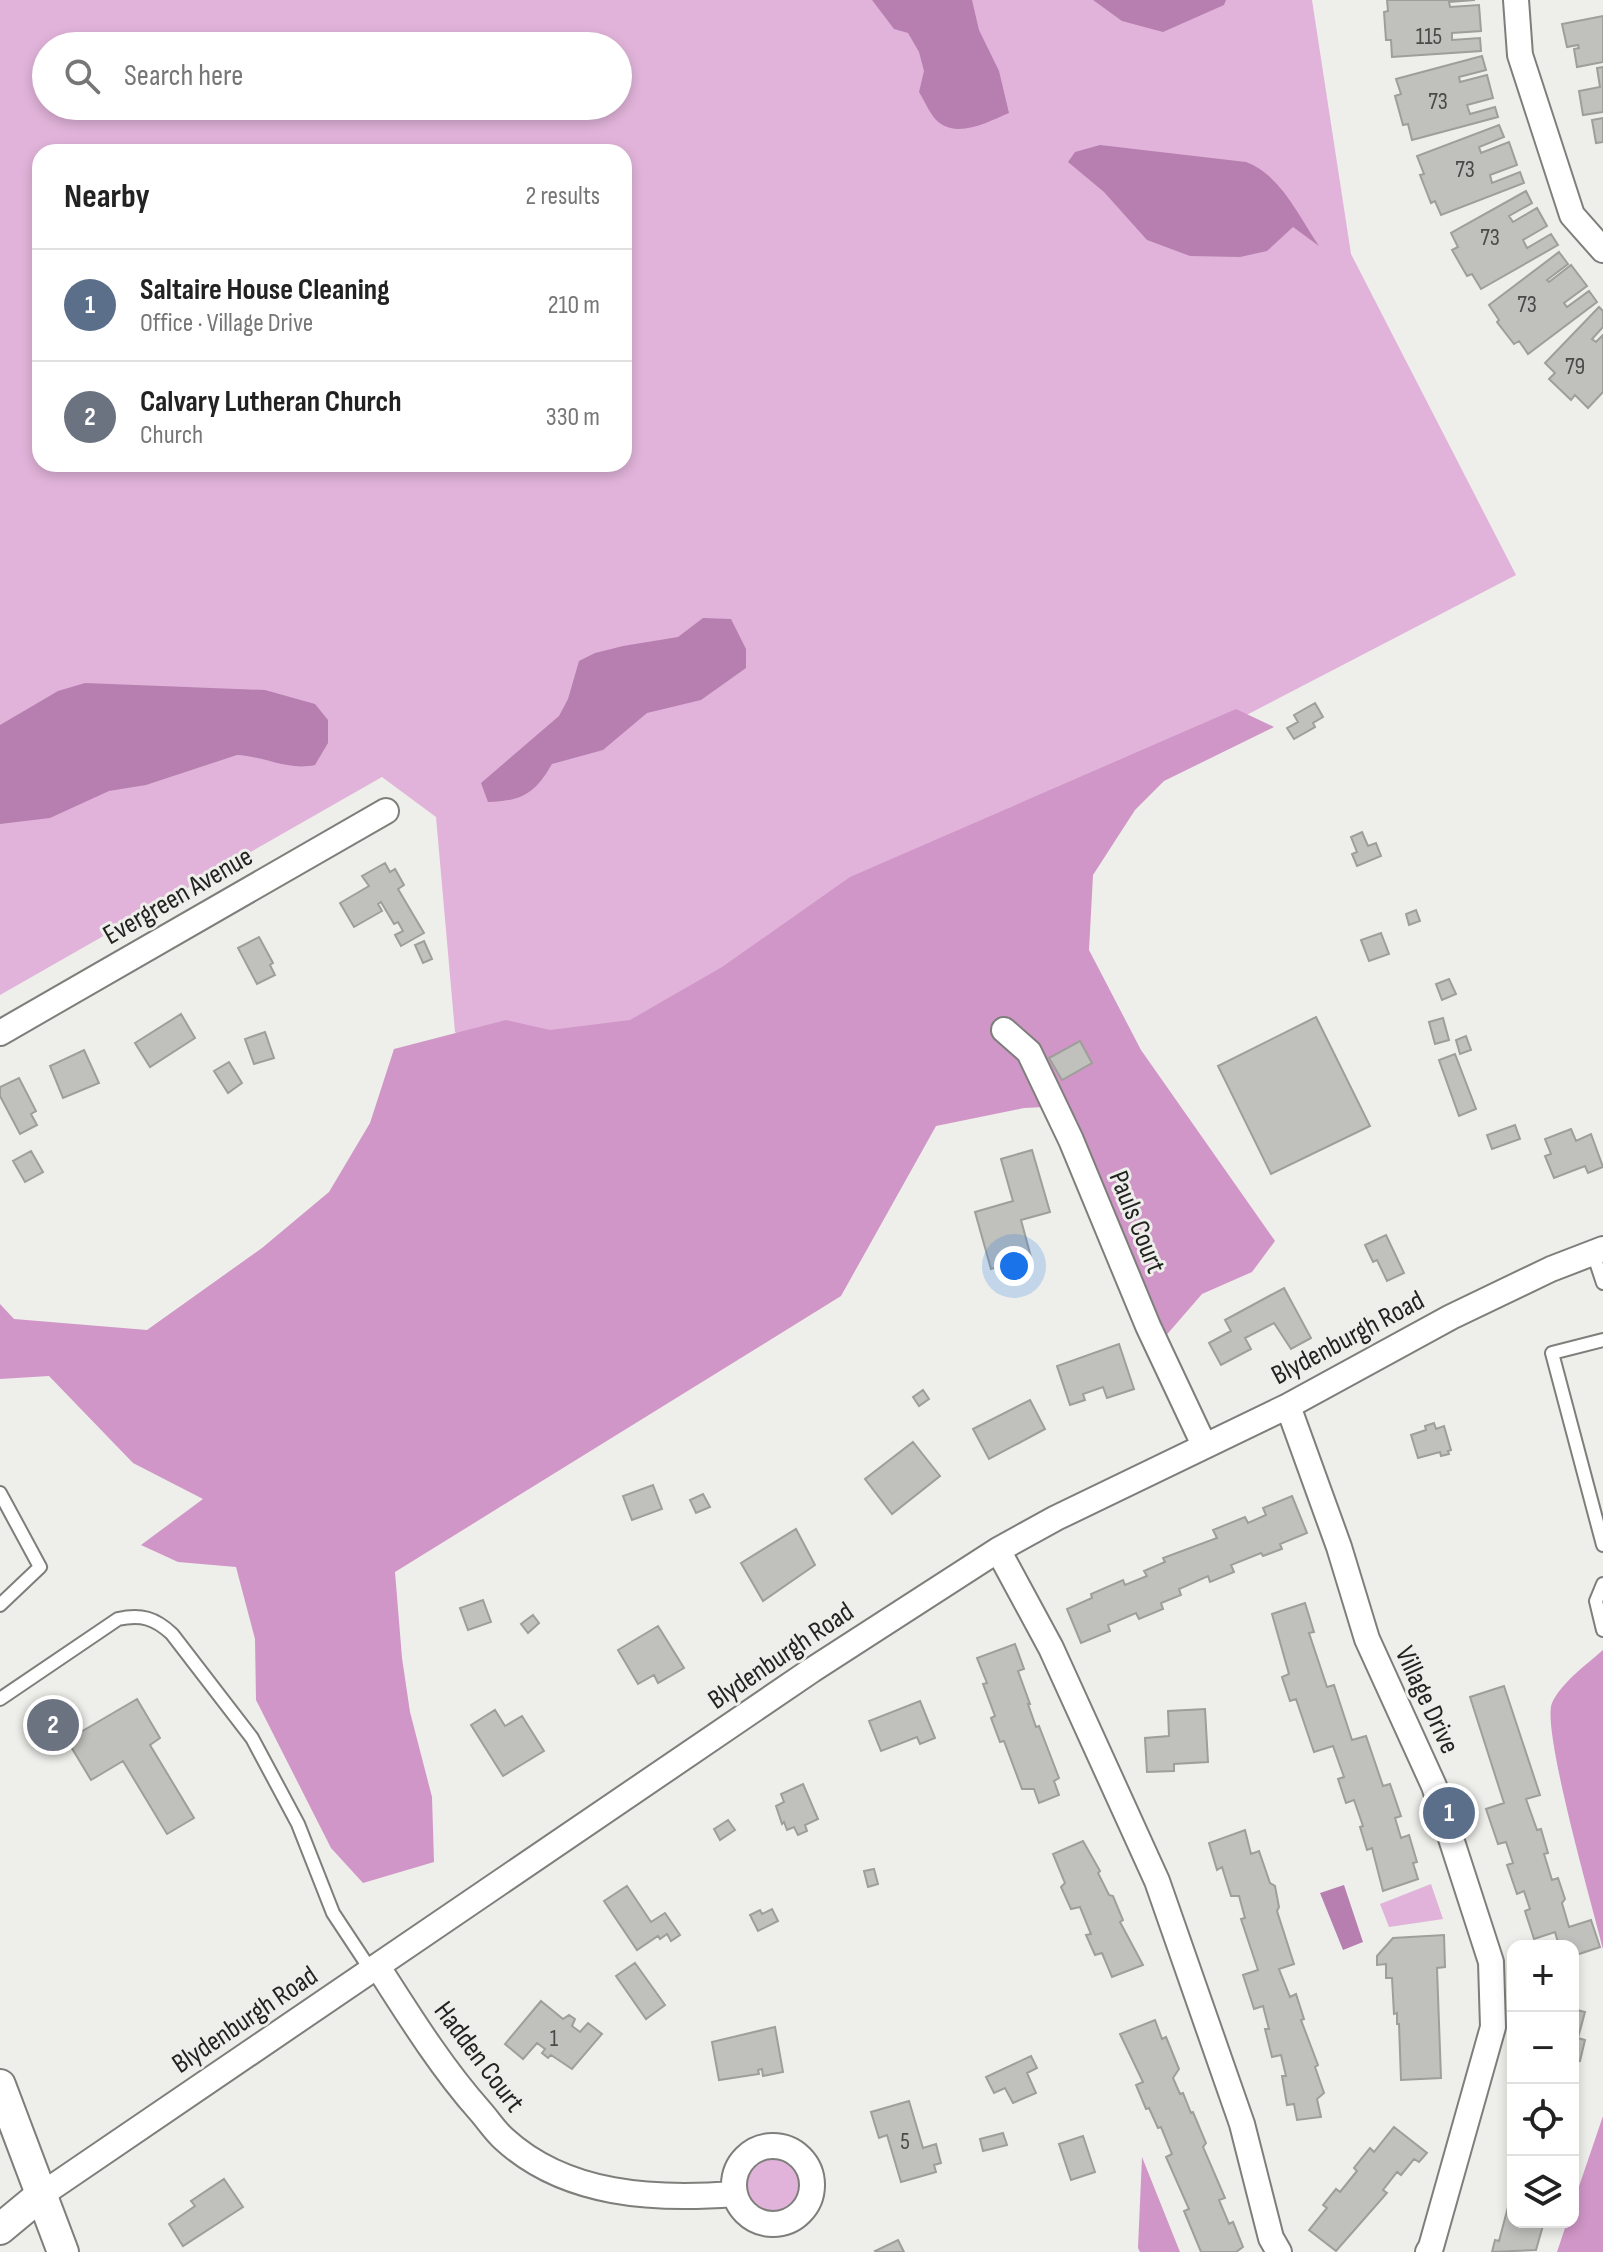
<!DOCTYPE html>
<html lang="en">
<head>
<meta charset="utf-8">
<style>
  :root { --surface:#fff; --page:#f2f2f2; --text:#222; --muted:#767676; --line:#e0e0e0; --accent:#b449aa }
  body { margin:0; font-family:"Sofia Sans Condensed",sans-serif; background:var(--page); color:var(--text) }
  .controls { position:absolute; right:24px; bottom:24px; display:grid; overflow:hidden; border-radius:16px; box-shadow:0 4px 12px #0003 }
  .controls button { width:72px; height:72px; display:grid; place-items:center; padding:0; border:0; border-bottom:2px solid var(--line); background:var(--surface); color:var(--text); font:40px sans-serif }
  .you { position:absolute; left:1014px; top:1266px; width:28px; height:28px; margin:-20px; border:6px solid #fff; border-radius:50%; background:#1a73e8; box-shadow:0 0 0 12px #1a73e833 }
  .badge { display:grid; place-items:center; width:52px; height:52px; border-radius:50%; background:var(--accent); color:#fff; font-size:26px; font-weight:700 }
  .pin { position:absolute; translate:-50% -50%; border:4px solid #fff; box-shadow:0 2px 8px #0006 }
  .list { margin:0; padding:0; list-style:none }
  h2 { display:flex; justify-content:space-between; align-items:center; height:104px; margin:0; padding:0 32px; font-size:34px }
  h2 small { font-size:26px; font-weight:400; color:var(--muted) }
  .list li { display:grid; grid-template-columns:52px 1fr auto; gap:24px; align-items:center; box-sizing:border-box; height:112px; padding:0 32px; border-top:2px solid var(--line) }
  .list b { display:block; font-size:30px; white-space:nowrap }
  .list p { margin:0; font-size:26px; white-space:nowrap; color:var(--muted) }
  .list em { font-size:26px; font-style:normal; color:var(--muted) }
  .icon { flex:none; width:44px; height:44px; fill:none; stroke:currentColor; stroke-width:2; stroke-linecap:round; stroke-linejoin:round }
  .map { position:relative; flex:none; width:1603px; height:2252px; overflow:hidden }
  .search { position:absolute; background:var(--surface); box-shadow:0 4px 12px #0003; left:32px; top:32px; width:600px; height:88px; display:flex; align-items:center; gap:20px; box-sizing:border-box; padding:0 28px; border-radius:44px; color:var(--muted); font-size:30px }
  .panel { position:absolute; background:var(--surface); box-shadow:0 4px 12px #0003; left:32px; top:144px; width:600px; height:328px; border-radius:24px }
  .map>svg:first-child { display:block }
  .green { fill:#e1b3da; fill-rule:evenodd }
  .forest { fill:#d096c7 }
  .water { fill:#b77faf }
  .building { fill:#c0c0bc; stroke:#9e9e9a; stroke-width:2 }
  .lines { fill:none; stroke-linecap:round; stroke-linejoin:round }
  .service-casing { stroke:#7e7e7b; stroke-width:16 }
  .minor-casing { stroke:#7e7e7b; stroke-width:28 }
  .tertiary-casing { stroke:#7e7e7b; stroke-width:34 }
  .service { stroke:#fff; stroke-width:12 }
  .minor { stroke:#fff; stroke-width:24 }
  .tertiary { stroke:#fff; stroke-width:30 }
  .labels { text-anchor:middle; dominant-baseline:central; stroke-width:6; stroke-linejoin:round; paint-order:stroke }
  .number-label { font-size:24px; fill:#4a4a48 }
  .street-label { font-size:28px; fill:#232322; stroke:#eeeeea }
</style>
</head>
<body>
<div class="map">
<svg width="1603" height="2252" viewBox="0 0 1603 2252">
  <rect width="100%" height="100%" fill="#eeeeea"/>
  <path class="green" d="M0,0H1312L1351,254L1516,575L515,1095L455,1032L436,817L382,777L0,995ZM46,46H618V106H46ZM40,152H624V464H40Z
    M1431,1884L1443,1919L1389,1927L1380,1904Z
    M739 2185a34 34 0 1 1 68 0a34 34 0 1 1-68 0Z"/>
  <path class="forest" d="M1236,709L1274,727L1164,781L1135,810L1093,875L1089,950L1141,1050L1275,1241L1252,1272L1202,1294L1163,1339L1065,1106L1024,1108L936,1126L841,1296L395,1572L402,1658L410,1712L432,1797L434,1862L363,1883L331,1848L256,1700L255,1639L236,1567L178,1562L141,1545L203,1499L133,1463L49,1376L0,1379V1304L14,1319L147,1330L262,1248L329,1192L370,1123L394,1049L506,1020L550,1030L630,1020L722,967L850,877Z
    M1603,1650V1949C1594,1911 1541,1729 1552,1703C1562,1682 1586,1665 1603,1650Z
    M1603,2116V2252H1557L1567,2222H1573V2204Z
    M1142,2157L1180,2252H1140L1138,2248Z"/>
  <path class="water" d="M872,0H972L979,30L999,71L1009,113C990,121 961,137 941,124C931,118 925,101 919,92L924,71L919,52L908,33L894,29Z
    M1093,0H1226L1224,5L1163,32L1122,21Z
    M1100,145L1246,162C1280,174 1299,217 1319,246L1293,227L1267,251L1240,257L1190,256L1147,240L1104,192L1068,162L1075,152Z
    M703,618L731,619L746,649V668L701,700L647,713L603,750L552,764C535,793 523,801 488,802L481,783L559,716L568,699L579,661L595,653L623,646L678,637Z
    M85,683L265,690L315,704L328,720V743L315,765C288,771 264,756 237,755L146,785L109,791L50,818L0,824V725L58,691Z
    M1344,1885L1363,1942L1343,1950L1320,1893Z"/>
  <path class="building" d="M1387,0H1475L1449,2L1450,7L1479,5L1481,31L1452,33V40L1480,38L1481,51L1392,57L1391,40H1386L1384,12L1388,11Z
    M1603,16V62L1577,67L1574,49L1579,48L1578,45L1567,47L1562,24Z
    M1482,56L1486,70L1459,77L1460,82L1487,75L1493,98L1467,105L1470,114L1495,107L1498,117L1412,140L1408,124L1403,125L1395,96L1401,94L1396,79Z
    M1603,67V112L1583,115L1579,91L1600,87L1597,68Z
    M1603,118V142L1596,143L1592,120Z
    M1499,125L1504,137L1479,147L1481,153L1509,142L1517,165L1490,175L1492,183L1520,172L1524,183L1441,215L1435,201L1431,203L1420,175L1424,174L1417,156Z
    M1526,191L1532,203L1509,216L1513,222L1537,208L1547,226L1523,240L1527,248L1551,234L1558,245L1481,289L1472,274L1467,276L1452,250L1458,247L1451,233Z
    M1559,252L1568,264L1547,280L1549,282L1571,265L1587,286L1564,303L1567,307L1589,291L1597,302L1528,354L1519,341L1514,344L1497,322L1499,320L1489,305Z
    M1599,307L1603,311V327L1592,339L1596,342L1603,335V392L1588,408L1575,395L1571,400L1549,379L1555,373L1545,363Z
    M1315,703L1323,717L1313,723L1315,727L1294,739L1287,728L1298,722L1294,715Z
    M1362,832L1368,846L1376,843L1381,856L1357,866L1352,854L1357,852L1351,837Z
    M385,863L390,872L395,869L404,885L398,889L424,933L401,946L395,935L403,931L398,922L394,924L381,902L378,904L382,911L354,927L340,903L369,886L362,876Z
    M1416,910L1420,921L1409,925L1406,914Z
    M1381,933L1389,954L1369,961L1361,940Z
    M259,937L273,963L270,965L275,975L257,984L238,948Z
    M424,941L432,959L423,963L415,945Z
    M1449,979L1456,994L1442,1000L1436,984Z
    M181,1014L195,1038L150,1067L135,1043Z
    M1316,1017L1370,1126L1271,1174L1218,1066Z
    M1443,1018L1449,1040L1435,1044L1429,1022Z
    M265,1032L274,1058L254,1064L245,1039Z
    M1466,1036L1471,1050L1460,1054L1456,1040Z
    M1080,1041L1092,1063L1062,1080L1049,1058Z
    M84,1050L99,1083L63,1098L50,1066Z
    M1455,1054L1476,1109L1459,1116L1439,1060Z
    M229,1062L242,1083L228,1093L214,1071Z
    M19,1078L36,1111L31,1114L37,1125L20,1134L0,1096V1087Z
    M1515,1125L1520,1139L1492,1149L1487,1135Z
    M1571,1129L1576,1141L1591,1134L1603,1167L1588,1173L1585,1166L1554,1178L1545,1156L1551,1154L1545,1139Z
    M1032,1150L1050,1212L1021,1220L1031,1257L991,1269L975,1212L1013,1201L1001,1159Z
    M31,1151L43,1172L25,1182L13,1161Z
    M1386,1235L1404,1273L1387,1281L1377,1260L1373,1262L1365,1245Z
    M1284,1288L1311,1338L1291,1349L1274,1323L1245,1338L1251,1349L1221,1365L1209,1343L1231,1331L1225,1320Z
    M1119,1344L1134,1389L1107,1398L1103,1387L1083,1394L1085,1400L1070,1405L1057,1366Z
    M923,1390L929,1399L919,1406L913,1397Z
    M1030,1400L1045,1429L989,1459L973,1429Z
    M1434,1423L1436,1429L1444,1426L1451,1450L1448,1451L1449,1454L1441,1456L1440,1452L1418,1458L1411,1435L1426,1430L1425,1426Z
    M913,1442L940,1476L892,1514L865,1479Z
    M653,1485L662,1509L632,1520L623,1496Z
    M703,1494L710,1507L696,1513L690,1500Z
    M1292,1496L1307,1533L1280,1544L1282,1549L1263,1556L1261,1553L1231,1565L1234,1572L1210,1582L1208,1576L1179,1589L1181,1595L1161,1603L1163,1609L1139,1619L1136,1613L1108,1625L1110,1631L1081,1643L1067,1609L1092,1598L1091,1594L1123,1580L1125,1585L1147,1576L1144,1571L1165,1562L1163,1558L1217,1538L1213,1530L1245,1517L1248,1523L1266,1515L1263,1508Z
    M796,1529L815,1565L763,1601L741,1563Z
    M483,1600L491,1622L468,1630L460,1608Z
    M1305,1603L1314,1632L1309,1633L1327,1687L1334,1685L1352,1740L1366,1736L1383,1786L1390,1784L1401,1816L1395,1818L1401,1838L1409,1835L1417,1862L1413,1863L1418,1879L1383,1891L1372,1848L1367,1850L1360,1827L1363,1826L1354,1800L1346,1803L1338,1779L1344,1777L1333,1746L1314,1752L1296,1699L1290,1701L1282,1677L1289,1674L1272,1614Z
    M533,1615L539,1623L528,1633L521,1624Z
    M658,1626L684,1668L658,1683L654,1675L638,1684L618,1650Z
    M1015,1644L1024,1669L1018,1671L1030,1704H1028L1036,1727L1039,1726L1059,1778L1054,1781L1059,1795L1039,1803L1034,1789H1022L1004,1741L1000,1742L991,1718L995,1716L983,1684L987,1683L977,1658Z
    M1504,1686L1540,1795L1526,1799L1537,1830L1541,1829L1548,1853L1544,1854L1552,1880L1558,1878L1565,1899L1562,1903L1569,1927L1591,1920L1600,1947L1573,1956V1946H1559L1555,1932L1534,1939L1525,1911L1530,1909L1524,1891L1517,1894L1507,1865L1513,1863L1506,1842L1498,1844L1486,1809L1504,1803L1470,1697Z
    M137,1699L160,1738L150,1745L194,1818L167,1834L123,1761L91,1780L67,1740Z
    M920,1701L935,1738L920,1744L917,1737L881,1751L869,1721Z
    M1205,1709L1208,1762L1174,1764V1771L1147,1772L1145,1738L1169,1736L1168,1711Z
    M495,1710L505,1726L522,1716L544,1751L503,1776L471,1725Z
    M803,1784L818,1819L805,1825L807,1831L798,1835L794,1827L787,1830L784,1822L782,1824L776,1806L784,1802L781,1794Z
    M728,1820L735,1830L720,1840L714,1829Z
    M1245,1830L1251,1854L1259,1851L1270,1883L1275,1886L1279,1907L1277,1911L1294,1964L1279,1969L1290,1997L1296,1994L1304,2019L1301,2020L1318,2065L1315,2067L1324,2093L1317,2099L1321,2117L1297,2120L1294,2104L1287,2105L1282,2076H1286L1281,2055L1272,2057L1265,2029H1269L1263,2006L1254,2009L1243,1975L1258,1970L1241,1919L1245,1918L1239,1896H1231L1222,1867L1217,1870L1209,1843Z
    M1083,1841L1100,1871L1098,1873L1109,1895L1113,1896L1123,1920L1120,1922L1143,1965L1112,1977L1102,1953L1095,1955L1086,1935L1091,1934L1080,1907L1071,1909L1061,1887L1065,1883L1053,1854Z
    M874,1869L878,1884L868,1887L864,1871Z
    M627,1886L651,1922L665,1913L680,1935L671,1941L667,1934L660,1939L658,1936L637,1950L604,1901Z
    M772,1909L778,1921L758,1931L750,1915L760,1910L762,1914Z
    M1444,1935L1445,1967L1437,1968L1441,2078L1401,2080L1399,2024H1397V2013L1394,2014L1392,1978H1386V1964L1377,1965V1956L1393,1938Z
    M635,1963L665,2005L646,2019L616,1976Z
    M541,2001L563,2019L569,2015L575,2019L572,2026L580,2032L588,2023L602,2034L572,2069L551,2055L548,2058L542,2053L545,2049L537,2043L523,2059L505,2044Z
    M1573,2009L1585,2012L1578,2038L1585,2040L1580,2061L1576,2060L1573,2070Z
    M1155,2020L1162,2039L1166,2037L1179,2069L1173,2078L1180,2094L1183,2093L1191,2113L1193,2112L1206,2143L1203,2147L1225,2198L1219,2200L1229,2224L1233,2222L1243,2247L1236,2252H1201L1184,2211L1189,2209L1166,2157L1172,2154L1161,2127L1158,2128L1149,2108L1146,2109L1136,2085L1143,2082L1120,2034Z
    M775,2027L783,2072L763,2076L762,2069L758,2070L759,2074L719,2080L712,2042Z
    M1031,2056L1037,2068L1027,2073L1036,2093L1013,2103L1005,2088L994,2093L986,2077Z
    M909,2101L923,2148L936,2144L941,2163L934,2165L936,2172L901,2182L887,2135L879,2138L871,2112Z
    M1394,2127L1427,2153L1419,2162L1414,2159L1401,2175L1397,2172L1383,2190L1387,2193L1336,2251L1309,2230L1327,2208L1323,2205L1336,2189L1340,2192L1357,2171L1354,2168L1370,2148L1374,2152Z
    M1003,2133L1007,2145L983,2151L980,2139Z
    M1083,2136L1095,2172L1071,2180L1059,2144Z
    M224,2179L243,2207L183,2246L169,2224L195,2206L191,2201Z
    M1508,2207L1513,2208V2222H1544L1536,2250L1492,2252L1495,2240L1499,2241Z
    M898,2240L904,2252H876L875,2251Z"/>
  <g class="lines">
    <defs>
      <path id="service" d="M1593,1253L1603,1283
        M1603,1340L1552,1353L1603,1545
        M0,1493L40,1567L0,1605
        M1603,1584L1596,1601L1603,1630
        M0,1699L118,1619C141,1614 155,1618 172,1634L252,1738L298,1824L333,1913L372,1972"/>
      <path id="minor" d="M1516,0L1520,55L1572,215L1603,250
        M1004,1030L1029,1052L1071,1140L1148,1326L1204,1445
        M0,1033L386,811
        M1288,1406L1339,1547L1367,1639L1434,1786L1491,1962L1493,2027L1431,2247L1428,2252
        M998,1550L1051,1648L1157,1881L1242,2124L1271,2238L1279,2252
        M378,1967C410,2017 441,2067 480,2111C488,2120 495,2131 504,2139C566,2196 655,2200 734,2194
        M734 2185a39 39 0 1 1 78 0a39 39 0 1 1-78 0Z
        M41,2195L812,1670L998,1550L1056,1518L1288,1406L1451,1317L1551,1269L1603,1249"/>
      <path id="tertiary" d="M0,2085L63,2252
        M0,2229L41,2195"/>
    </defs>
    <use href="#service" class="service-casing"/>
    <use href="#minor" class="minor-casing"/>
    <use href="#tertiary" class="tertiary-casing"/>
    <use href="#service" class="service"/>
    <use href="#minor" class="minor"/>
    <use href="#tertiary" class="tertiary"/>
  </g>
  <g class="labels">
    <g class="number-label">
      <text x="1429" y="36">115</text>
      <text x="1438" y="101">73</text>
      <text x="1465" y="169">73</text>
      <text x="1490" y="237">73</text>
      <text x="1527" y="304">73</text>
      <text x="1575" y="366">79</text>
      <text x="554" y="2038">1</text>
      <text x="905" y="2141">5</text>
    </g>
    <g class="street-label">
      <text transform="translate(178 896) rotate(-30)">Evergreen Avenue</text>
      <text transform="translate(1137 1222) rotate(68)">Pauls Court</text>
      <text transform="translate(1348 1338) rotate(-28)">Blydenburgh Road</text>
      <text transform="translate(781 1656) rotate(-34)">Blydenburgh Road</text>
      <text transform="translate(1427 1700) rotate(65)">Village Drive</text>
      <text transform="translate(245 2020) rotate(-34)">Blydenburgh Road</text>
      <text transform="translate(479 2057) rotate(53)">Hadden Court</text>
    </g>
  </g>
</svg>
<div class="controls">
<button>+</button>
<button>−</button>
<button><svg class="icon" aria-label="locate" viewBox="0 0 24 24"><circle cx="12" cy="12" r="6"/><path d="M12 2v4M12 18v4M2 12h4M18 12h4"/></svg></button>
<button><svg class="icon" aria-label="layers" viewBox="0 0 24 24"><path d="M12 4l9 5-9 5-9-5zM3 14l9 5 9-5"/></svg></button>
</div>
<div class="you"></div>
<div class="pin badge" style="left:1449px;top:1813px;background:#5c6f8a">1</div>
<div class="pin badge" style="left:53px;top:1725px;background:#6b7280">2</div>
<div class="search"><svg class="icon" aria-label="search" viewBox="0 0 24 24"><circle cx="10" cy="10" r="6"/><path d="M15 15l6 6"/></svg>Search here</div>
<section class="panel">
<h2>Nearby<small>2 results</small></h2>
<ul class="list">
<li><span class="badge" style="background:#5c6f8a">1</span><div><b>Saltaire House Cleaning</b><p>Office · Village Drive</p></div><em>210 m</em></li>
<li><span class="badge" style="background:#6b7280">2</span><div><b>Calvary Lutheran Church</b><p>Church</p></div><em>330 m</em></li>
</ul>
</section>
</div>
</body>
</html>
